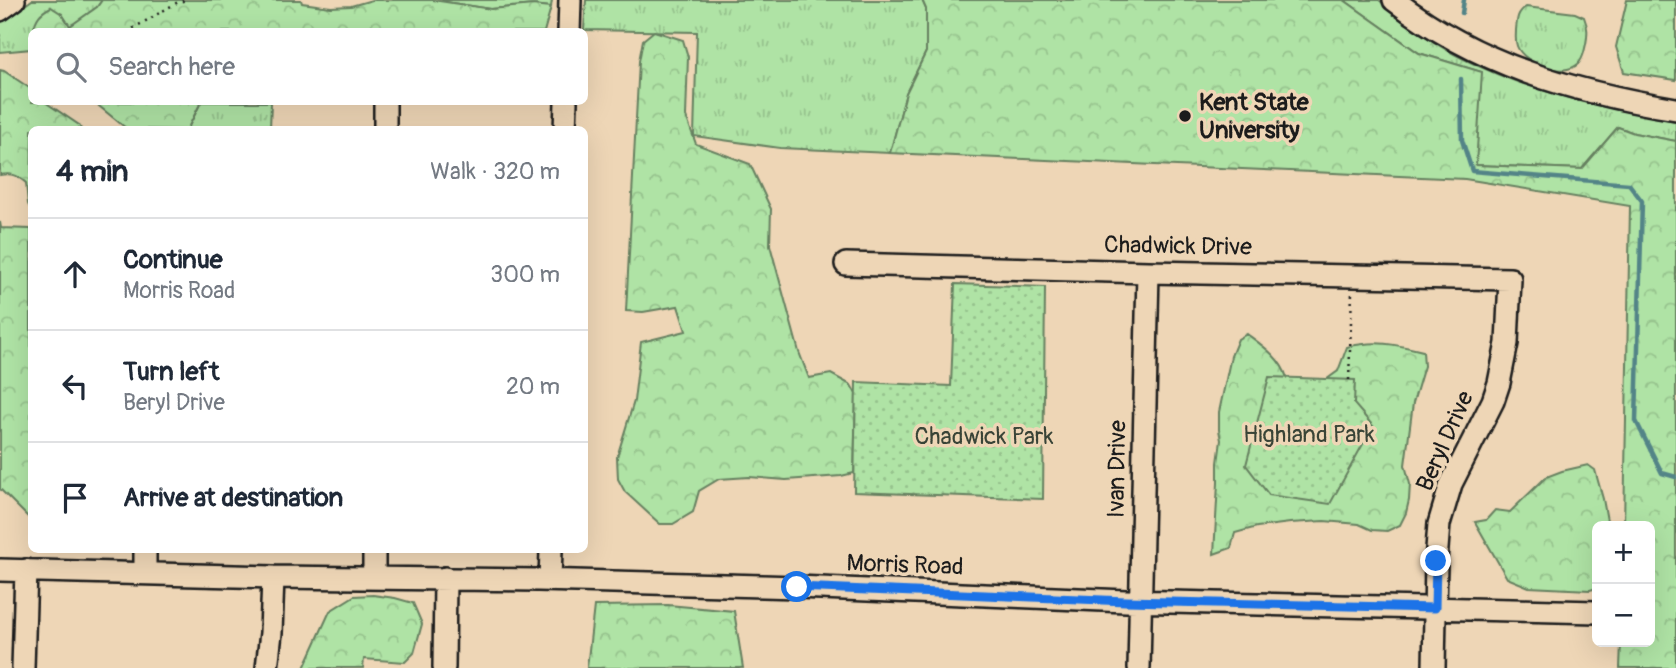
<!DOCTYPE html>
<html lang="en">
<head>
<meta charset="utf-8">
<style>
  :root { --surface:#fff; --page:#f2f2f3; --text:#1f2937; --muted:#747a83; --line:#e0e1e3 }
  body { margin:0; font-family:Pangolin,sans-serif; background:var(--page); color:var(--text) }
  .controls { position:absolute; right:21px; bottom:21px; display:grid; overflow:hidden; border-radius:10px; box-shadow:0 7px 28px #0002 }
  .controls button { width:63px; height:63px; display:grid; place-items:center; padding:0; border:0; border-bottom:2px solid var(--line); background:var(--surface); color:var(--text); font:35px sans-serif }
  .stop { position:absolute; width:21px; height:21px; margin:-16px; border:5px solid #1a73e8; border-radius:50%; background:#fff }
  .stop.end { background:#1a73e8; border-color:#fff; box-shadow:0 2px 7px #0008 }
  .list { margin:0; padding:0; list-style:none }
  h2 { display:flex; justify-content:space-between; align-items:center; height:91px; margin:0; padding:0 28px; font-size:30px }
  h2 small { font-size:23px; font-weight:400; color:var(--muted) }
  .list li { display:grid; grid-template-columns:46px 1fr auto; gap:21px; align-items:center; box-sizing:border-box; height:112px; padding:0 28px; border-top:2px solid var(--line) }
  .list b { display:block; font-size:26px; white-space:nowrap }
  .list p { margin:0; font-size:23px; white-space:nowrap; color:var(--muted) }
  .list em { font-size:23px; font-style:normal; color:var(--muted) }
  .icon { flex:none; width:38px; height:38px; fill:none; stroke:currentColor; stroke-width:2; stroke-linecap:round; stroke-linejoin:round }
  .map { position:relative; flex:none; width:1676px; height:668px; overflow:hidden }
  .search { position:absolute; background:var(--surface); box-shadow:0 7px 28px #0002; left:28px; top:28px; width:560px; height:77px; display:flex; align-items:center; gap:18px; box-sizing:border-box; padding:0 24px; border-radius:10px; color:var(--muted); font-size:26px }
  .panel { position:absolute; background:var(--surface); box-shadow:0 7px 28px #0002; left:28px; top:126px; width:560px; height:427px; border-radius:10px }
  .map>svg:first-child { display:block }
  .grass { fill:url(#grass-tufts); stroke:#668060; stroke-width:2 }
  .forest { fill:url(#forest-crowns); stroke:#668060; stroke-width:2 }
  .park { fill:url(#park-dots); stroke:#668060; stroke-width:2 }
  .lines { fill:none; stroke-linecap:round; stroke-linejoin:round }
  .stream { stroke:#538487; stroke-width:4.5 }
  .minor-casing { stroke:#1c1c1c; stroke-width:26 }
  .path { stroke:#1c1c1c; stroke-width:2.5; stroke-dasharray:2 5; stroke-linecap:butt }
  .minor { stroke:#eed6b6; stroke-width:21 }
  .route { stroke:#1a73e8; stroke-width:9 }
  .poi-dot { fill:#1c1c1c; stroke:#eed6b6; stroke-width:2.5 }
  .labels { text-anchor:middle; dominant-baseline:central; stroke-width:7; stroke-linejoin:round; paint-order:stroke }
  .poi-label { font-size:24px; font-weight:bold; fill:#1c1c1c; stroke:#eed6b6; text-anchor:start }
  .street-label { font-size:24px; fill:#1c1c1c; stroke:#eed6b6 }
  .park-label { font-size:24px; fill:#394437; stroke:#eed6b6 }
</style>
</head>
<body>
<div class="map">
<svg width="1676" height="668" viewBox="0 0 1676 668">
  <defs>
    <pattern id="grass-tufts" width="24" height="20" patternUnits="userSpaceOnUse" patternTransform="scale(1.75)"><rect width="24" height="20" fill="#afe3a5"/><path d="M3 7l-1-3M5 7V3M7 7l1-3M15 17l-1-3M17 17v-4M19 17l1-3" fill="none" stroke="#96c28d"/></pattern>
    <pattern id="forest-crowns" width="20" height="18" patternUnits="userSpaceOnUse" patternTransform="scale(1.75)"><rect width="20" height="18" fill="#afe3a5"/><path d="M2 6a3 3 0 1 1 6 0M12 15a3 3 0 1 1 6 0" fill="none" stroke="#96c28d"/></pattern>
    <pattern id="park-dots" width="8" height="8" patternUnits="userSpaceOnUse" patternTransform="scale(1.75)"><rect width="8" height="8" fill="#afe3a5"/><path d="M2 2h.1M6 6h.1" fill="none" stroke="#96c28d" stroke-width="1.8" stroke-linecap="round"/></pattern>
  </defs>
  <rect width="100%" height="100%" fill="#eed6b6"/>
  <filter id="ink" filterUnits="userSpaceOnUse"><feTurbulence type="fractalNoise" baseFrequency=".0143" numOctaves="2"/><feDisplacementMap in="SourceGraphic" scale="14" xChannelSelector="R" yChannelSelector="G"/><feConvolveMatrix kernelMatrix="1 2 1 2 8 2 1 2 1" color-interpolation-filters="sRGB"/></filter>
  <g filter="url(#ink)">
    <path class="grass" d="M32,0H102L97,7L70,27L62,14L34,30L35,31L32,32L31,49L0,52V23Z
      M433,0H552L551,7L533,5L491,9Z
      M586,0H922L926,9V52L906,93L890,153L780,148L694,136L697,32L584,30Z
      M1344,0H1379C1406,21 1431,43 1462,58C1529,92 1603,108 1676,121V141L1634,133L1618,127L1582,169L1475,165L1481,72L1419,53Z
      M1526,7L1575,13L1584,17C1588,27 1588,33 1586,44C1584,51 1584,58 1578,64C1563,78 1524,64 1517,46C1515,41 1516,36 1516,30C1517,20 1517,12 1526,7Z
      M201,102H271L270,129L187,130Z"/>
    <path class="forest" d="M102,0H301L302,3L331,7L351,6L372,0H433L491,9L533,5L551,7L544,32H276L275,30L273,32H35L34,30C35,18 41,12 51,7L62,14L70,26L97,7Z
      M922,0H1344L1419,53L1482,72L1476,165L1582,169L1618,127L1634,133L1676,141V668H1620L1621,642H1650V526H1624L1630,206L1465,179L890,153L906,93L926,52V9Z
      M1627,0H1676V80L1624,72L1616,47Z
      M654,31L683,40L688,57L686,116L696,144L750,164L771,209L770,245L799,352L809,378L831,374L851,385L856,394L854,473L841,476L786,480L749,477L719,479L699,491L693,512L673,524H660L625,492L618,479L617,457L634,401L641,342L686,331L678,306L643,312L626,311L639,61L643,40Z
      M0,70L4,71L31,89L32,102H45L79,125L81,129L32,130L31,210L28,204L26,183C17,175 12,173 0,175Z
      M94,102H201L187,130L127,129Z
      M0,222L1,228L31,229V520L0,489Z
      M1247,334C1263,346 1281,358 1287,378L1323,382L1338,371L1347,347C1375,340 1395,344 1423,351L1424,366L1413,403L1405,465L1410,484L1409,500L1406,513L1400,525L1387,531L1372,530L1359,524L1324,521L1290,523L1257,527L1235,533L1231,548L1214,554L1218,483V463L1221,440L1219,430V412L1231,356L1238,339Z
      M1588,465L1595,470L1603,499L1608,526H1597V588L1590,590L1529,587L1507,578L1475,522L1486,520L1495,510L1510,512L1546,477L1562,471Z
      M373,595L395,598L413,603L422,624L414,653L405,662L364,659L363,668H304L330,611L354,596Z
      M668,605L734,611L743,668H587L594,606Z"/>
    <path class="park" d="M955,284L1045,287L1043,499L854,492L856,382L951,386Z
      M1269,377L1355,380L1354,404L1373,426L1330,504L1269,495L1246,465Z"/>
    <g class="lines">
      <path class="stream" d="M1462,13L1464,0
        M1461,79L1462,140L1472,171L1629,184L1642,201L1636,421L1662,473L1676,477"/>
      <defs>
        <path id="minor" d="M1394,0C1478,65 1573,92 1676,109
          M0,10L14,0
          M569,32L570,0
          M385,130V102
          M565,130L566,102
          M846,264L1148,272L1510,279L1507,343L1499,383L1493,401L1451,484L1439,524L1436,561L1434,668
          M0,570L273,577L538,580L797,587L1126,601L1597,612
          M145,573V550
          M374,577V550
          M550,580L551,550
          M23,668L26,570
          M267,668L271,633L273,577
          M444,668L445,578
          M1139,668L1148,272"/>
      </defs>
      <use href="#minor" class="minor-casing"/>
      <path class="path" d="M127,32L178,2L188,0
        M1349,380L1352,292"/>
      <use href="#minor" class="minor"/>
    </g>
  </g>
  <g class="lines" filter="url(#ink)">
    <path class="route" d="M797,587L1126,601L1435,608L1436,561"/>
  </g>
  <circle class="poi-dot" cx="1185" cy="116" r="7"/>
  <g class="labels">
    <g class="poi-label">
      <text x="1199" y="102">Kent State<tspan x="1199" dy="28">University</tspan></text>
    </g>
    <g class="street-label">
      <text transform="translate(1178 246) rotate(1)">Chadwick Drive</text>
      <text transform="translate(1445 441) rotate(-66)">Beryl Drive</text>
      <text transform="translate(1117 469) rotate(-89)">Ivan Drive</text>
      <text transform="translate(905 565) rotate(2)">Morris Road</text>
    </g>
    <g class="park-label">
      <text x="1309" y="434">Highland Park</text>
      <text x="984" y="436">Chadwick Park</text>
    </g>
  </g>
</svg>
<div class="controls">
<button>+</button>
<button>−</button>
</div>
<div class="stop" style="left:797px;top:587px"></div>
<div class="stop end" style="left:1436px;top:561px"></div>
<div class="search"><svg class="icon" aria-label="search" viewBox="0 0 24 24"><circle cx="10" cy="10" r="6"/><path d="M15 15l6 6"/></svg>Search here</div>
<section class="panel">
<h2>4 min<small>Walk · 320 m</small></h2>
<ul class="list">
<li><svg class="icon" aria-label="ahead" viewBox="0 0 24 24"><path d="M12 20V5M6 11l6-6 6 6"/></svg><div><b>Continue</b><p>Morris Road</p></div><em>300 m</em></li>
<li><svg class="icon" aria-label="left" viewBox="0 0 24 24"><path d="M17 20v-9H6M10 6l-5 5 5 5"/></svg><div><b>Turn left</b><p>Beryl Drive</p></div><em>20 m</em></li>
<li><svg class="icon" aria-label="arrive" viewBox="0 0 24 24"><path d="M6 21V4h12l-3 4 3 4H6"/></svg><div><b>Arrive at destination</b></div></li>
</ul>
</section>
</div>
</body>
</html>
